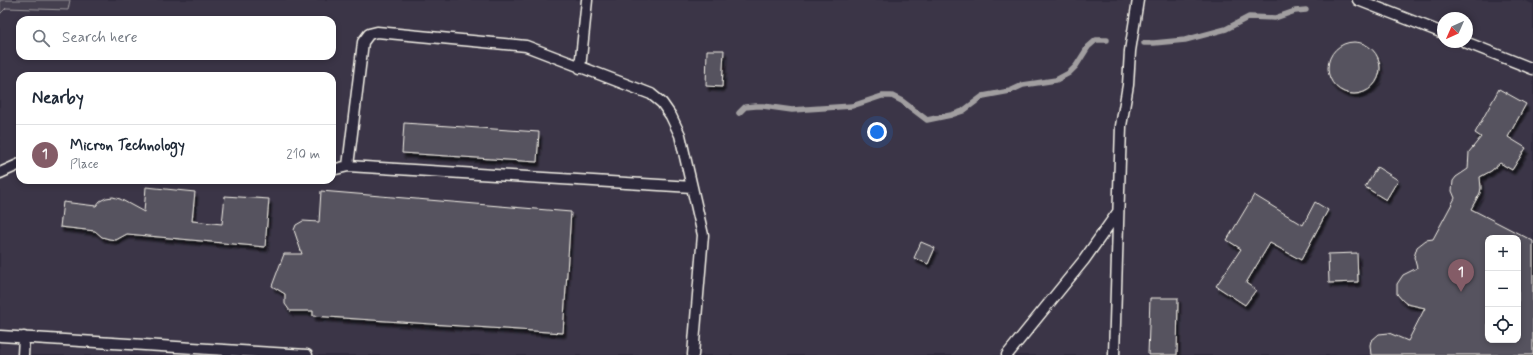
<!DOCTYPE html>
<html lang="en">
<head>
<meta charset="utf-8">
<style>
  :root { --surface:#fff; --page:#f2f2f3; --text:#1f2937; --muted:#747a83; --line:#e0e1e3; --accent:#845c67 }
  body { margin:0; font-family:Mynerve,sans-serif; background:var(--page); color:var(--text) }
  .controls { position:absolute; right:12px; bottom:12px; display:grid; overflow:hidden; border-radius:8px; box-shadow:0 2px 6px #0003 }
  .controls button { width:36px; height:36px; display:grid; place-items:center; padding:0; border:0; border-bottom:1px solid var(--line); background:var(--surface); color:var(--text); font:20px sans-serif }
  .compass { position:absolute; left:1437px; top:12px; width:36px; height:36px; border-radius:50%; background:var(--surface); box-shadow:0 2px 6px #0003; rotate:225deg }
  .you { position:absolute; left:877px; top:132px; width:14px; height:14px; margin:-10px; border:3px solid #fff; border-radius:50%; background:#1a73e8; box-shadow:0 0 0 6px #1a73e833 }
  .badge { display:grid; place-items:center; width:26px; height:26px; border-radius:50%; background:var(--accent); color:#fff; font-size:13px; font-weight:700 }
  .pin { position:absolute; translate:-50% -33px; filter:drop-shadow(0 1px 2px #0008) }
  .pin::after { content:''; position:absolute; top:21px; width:14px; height:12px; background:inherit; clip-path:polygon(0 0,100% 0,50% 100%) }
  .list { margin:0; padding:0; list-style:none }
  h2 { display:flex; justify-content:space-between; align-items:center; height:52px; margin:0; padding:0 16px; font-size:17px }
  h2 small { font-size:13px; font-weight:400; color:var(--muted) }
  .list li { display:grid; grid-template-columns:26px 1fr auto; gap:12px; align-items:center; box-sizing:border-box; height:60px; padding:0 16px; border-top:1px solid var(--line) }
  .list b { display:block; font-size:15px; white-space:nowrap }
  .list p { margin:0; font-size:13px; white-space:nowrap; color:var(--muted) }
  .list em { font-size:13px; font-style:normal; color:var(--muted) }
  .icon { flex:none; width:22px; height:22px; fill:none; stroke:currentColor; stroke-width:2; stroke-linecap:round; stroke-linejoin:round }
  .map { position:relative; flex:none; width:1533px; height:355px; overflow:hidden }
  .search { position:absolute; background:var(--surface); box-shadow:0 2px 6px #0003; left:16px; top:16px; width:320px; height:44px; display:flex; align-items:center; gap:10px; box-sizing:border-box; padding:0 14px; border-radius:12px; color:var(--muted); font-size:15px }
  .panel { position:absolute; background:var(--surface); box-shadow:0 2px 6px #0003; left:16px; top:72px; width:320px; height:112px; border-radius:12px }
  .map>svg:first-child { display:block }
  .built { fill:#3b3647; fill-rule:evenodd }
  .green { fill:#454050; stroke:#9c989c }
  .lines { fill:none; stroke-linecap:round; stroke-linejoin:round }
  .stream { stroke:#a19ea0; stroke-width:5.5 }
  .building { fill:#56525f; stroke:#f4f1e8; fill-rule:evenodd; filter:url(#shadow) }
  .lane-casing { stroke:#f4f1e8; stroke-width:13 }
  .lane { stroke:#2f2a3d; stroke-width:10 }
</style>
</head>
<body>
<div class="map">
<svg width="1533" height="355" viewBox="0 0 1533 355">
  <defs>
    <filter id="shadow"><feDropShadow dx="2.5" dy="4.5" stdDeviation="1" flood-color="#0009"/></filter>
  </defs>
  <rect width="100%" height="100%" fill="#2f2a3d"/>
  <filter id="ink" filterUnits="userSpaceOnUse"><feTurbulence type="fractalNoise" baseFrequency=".025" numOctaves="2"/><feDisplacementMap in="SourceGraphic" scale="8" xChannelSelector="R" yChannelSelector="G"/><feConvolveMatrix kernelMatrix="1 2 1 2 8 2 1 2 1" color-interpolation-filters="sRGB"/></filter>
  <g filter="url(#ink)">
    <path class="built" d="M0,0H1522L1533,4V355H0ZM1443,18H1467V42H1443ZM20,20H332V56H20ZM20,76H332V180H20ZM1488,238H1518V340H1488Z"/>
    <path class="green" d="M0,0H70L68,10L6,8L0,14Z"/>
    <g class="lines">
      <path class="stream" d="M1144,43H1154L1185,40L1226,29L1249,17L1275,18L1295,11L1306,10
        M739,113L745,107L756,106H763L792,110L852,106L882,96H892L902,101L927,120L951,115L963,111L983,96L1010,91L1023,85L1056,80L1069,73L1076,66L1088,47L1096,40H1107"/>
    </g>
    <path class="building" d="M1328 68a26 26 0 1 1 52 0a26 26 0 1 1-52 0Z
      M707,50H724L722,87L706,86Z
      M1499,89L1526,104L1508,137L1526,148L1512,170L1500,163L1491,171L1480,177L1481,188L1480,193L1471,209L1533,241V355H1371L1370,345L1371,341L1379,334L1389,333L1408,341L1425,308L1407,304L1403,301L1397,294V284L1403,275L1417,268L1414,257L1417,247L1426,240L1433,239L1455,198L1452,191L1453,181L1456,177L1468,169L1469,152L1481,137L1475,133ZM1488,238H1518V340H1488Z
      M404,123L539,132L537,162L402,153Z
      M1377,167L1398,180L1386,200L1365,187Z
      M146,187L195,192L192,221L222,224L225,196L269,199L265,247L127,234L116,240L109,239L102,237L95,231L60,227L63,202L96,206L100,201L106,198L113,197L120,199L144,212Z
      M321,191L571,212L563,333L313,316V311H290L285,304V294L272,286L284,254H302L294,230L296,225L303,221L319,222Z
      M1254,195L1303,225L1315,202L1328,210L1301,260L1270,243L1246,283L1256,290L1245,305L1216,286L1241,249L1227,240Z
      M921,242L935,248L928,264L914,258Z
      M1357,253L1358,282L1329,283L1328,254Z
      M1150,298H1178L1177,355H1148Z"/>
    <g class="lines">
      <defs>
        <path id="lane" d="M1358,0L1443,33
          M1465,42L1533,69
          M580,68L587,0
          M348,166L692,187
          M332,170L348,166L363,42L369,34L377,32L526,46L651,94L662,103L671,116L680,135L703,235L693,355
          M0,173L20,164
          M0,336L307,355
          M23,355L24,337
          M1007,355L1084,260L1118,212
          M1114,355L1121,126L1128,85L1130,51L1138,0"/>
      </defs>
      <use href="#lane" class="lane-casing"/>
      <use href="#lane" class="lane"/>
    </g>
  </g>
</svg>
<div class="controls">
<button>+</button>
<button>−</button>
<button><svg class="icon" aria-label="locate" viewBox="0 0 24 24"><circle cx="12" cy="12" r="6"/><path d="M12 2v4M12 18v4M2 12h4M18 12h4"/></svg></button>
</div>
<svg class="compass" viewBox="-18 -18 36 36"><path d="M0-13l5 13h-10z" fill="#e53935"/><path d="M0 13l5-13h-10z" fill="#747a83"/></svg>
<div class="you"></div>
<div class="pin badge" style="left:1461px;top:292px">1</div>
<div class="search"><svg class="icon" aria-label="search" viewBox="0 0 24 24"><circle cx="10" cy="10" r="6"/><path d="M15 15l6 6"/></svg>Search here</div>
<section class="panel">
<h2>Nearby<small></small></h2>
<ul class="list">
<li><span class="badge">1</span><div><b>Micron Technology</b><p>Place</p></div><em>210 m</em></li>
</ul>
</section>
</div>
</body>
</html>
